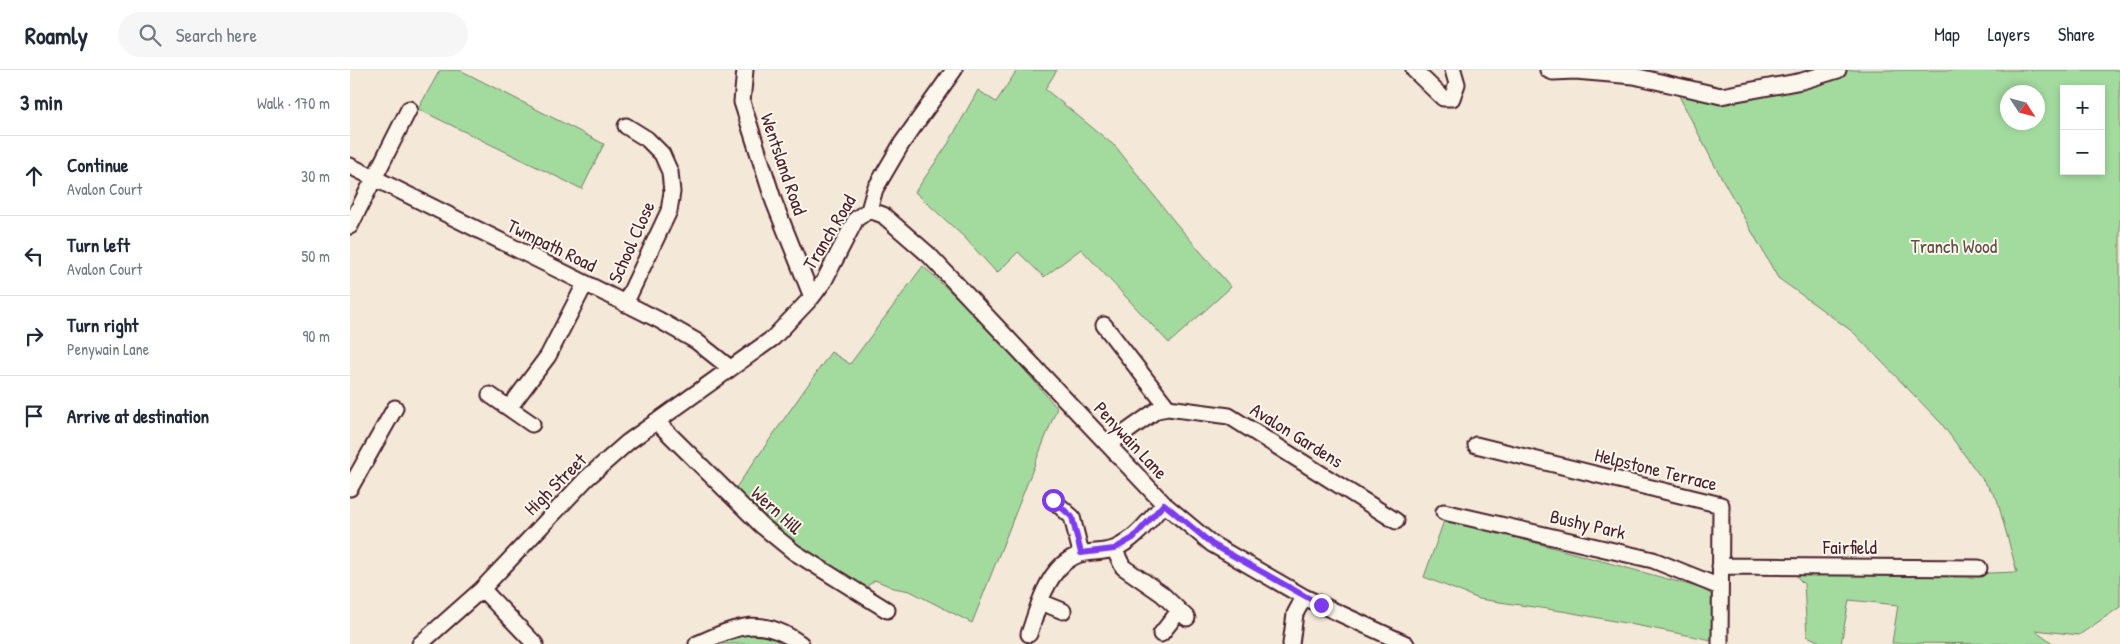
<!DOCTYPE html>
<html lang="en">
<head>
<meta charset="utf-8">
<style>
  :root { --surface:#fff; --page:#f6f6f7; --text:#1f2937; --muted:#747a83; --line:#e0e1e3 }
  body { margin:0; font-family:"Patrick Hand",sans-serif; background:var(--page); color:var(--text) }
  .controls { position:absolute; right:15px; top:15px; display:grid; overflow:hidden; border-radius:0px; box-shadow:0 2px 8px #0003 }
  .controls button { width:45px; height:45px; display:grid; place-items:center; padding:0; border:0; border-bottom:1px solid var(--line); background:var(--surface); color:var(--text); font:25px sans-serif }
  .compass { position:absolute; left:1650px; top:15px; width:45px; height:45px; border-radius:50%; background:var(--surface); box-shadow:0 2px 8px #0003; rotate:126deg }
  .stop { position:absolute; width:15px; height:15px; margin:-11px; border:4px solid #7c3aed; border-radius:50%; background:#fff }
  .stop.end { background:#7c3aed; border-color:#fff; box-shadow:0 1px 5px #0008 }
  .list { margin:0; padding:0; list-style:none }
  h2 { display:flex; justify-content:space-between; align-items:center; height:65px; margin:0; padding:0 20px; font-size:21px }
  h2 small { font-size:16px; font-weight:400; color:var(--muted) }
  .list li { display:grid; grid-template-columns:32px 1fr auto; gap:15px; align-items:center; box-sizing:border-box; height:80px; padding:0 20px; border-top:1px solid var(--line) }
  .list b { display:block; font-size:19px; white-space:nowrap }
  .list p { margin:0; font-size:16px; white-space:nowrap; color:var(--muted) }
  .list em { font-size:16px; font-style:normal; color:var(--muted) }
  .icon { flex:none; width:28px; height:28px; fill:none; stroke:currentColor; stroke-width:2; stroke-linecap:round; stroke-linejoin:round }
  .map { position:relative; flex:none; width:1770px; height:574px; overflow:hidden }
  header { display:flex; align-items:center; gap:30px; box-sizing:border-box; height:70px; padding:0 25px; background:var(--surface); border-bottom:1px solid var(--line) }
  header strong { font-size:24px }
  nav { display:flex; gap:28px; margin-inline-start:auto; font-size:18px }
  .search { width:350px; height:45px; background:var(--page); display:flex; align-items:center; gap:12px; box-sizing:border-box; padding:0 18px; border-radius:28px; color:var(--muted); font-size:19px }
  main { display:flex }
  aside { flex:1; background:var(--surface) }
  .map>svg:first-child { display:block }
  .green { fill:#a3db9f; stroke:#767d65; fill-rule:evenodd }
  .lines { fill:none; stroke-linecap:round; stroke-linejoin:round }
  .minor-casing { stroke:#4a1f2b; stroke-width:19 }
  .minor { stroke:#fbf7ec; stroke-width:15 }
  .route { stroke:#7c3aed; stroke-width:6 }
  .labels { text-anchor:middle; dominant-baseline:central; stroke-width:4; stroke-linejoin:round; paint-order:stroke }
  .street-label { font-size:19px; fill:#4a1f2b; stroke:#fbf7ec }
  .park-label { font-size:19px; fill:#604e48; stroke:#fbf7ec }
</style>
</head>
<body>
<header>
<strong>Roamly</strong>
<div class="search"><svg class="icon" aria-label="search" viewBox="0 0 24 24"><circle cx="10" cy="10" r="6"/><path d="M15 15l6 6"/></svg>Search here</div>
<nav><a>Map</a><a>Layers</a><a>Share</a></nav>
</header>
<main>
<aside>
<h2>3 min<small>Walk · 170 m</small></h2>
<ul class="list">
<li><svg class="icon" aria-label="ahead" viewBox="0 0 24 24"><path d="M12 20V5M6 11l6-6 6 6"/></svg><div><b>Continue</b><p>Avalon Court</p></div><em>30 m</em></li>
<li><svg class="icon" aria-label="left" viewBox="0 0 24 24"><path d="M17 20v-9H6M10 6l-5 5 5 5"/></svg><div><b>Turn left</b><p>Avalon Court</p></div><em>50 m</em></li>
<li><svg class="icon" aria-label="right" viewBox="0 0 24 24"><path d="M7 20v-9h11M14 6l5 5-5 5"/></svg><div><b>Turn right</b><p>Penywain Lane</p></div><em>90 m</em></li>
<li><svg class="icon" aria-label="arrive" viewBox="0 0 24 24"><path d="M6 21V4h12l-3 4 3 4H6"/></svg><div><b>Arrive at destination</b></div></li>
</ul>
</aside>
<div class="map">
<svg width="1770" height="574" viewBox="0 0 1770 574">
  <rect width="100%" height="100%" fill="#f4e8d8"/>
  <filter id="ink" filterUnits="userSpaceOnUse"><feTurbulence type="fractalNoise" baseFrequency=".02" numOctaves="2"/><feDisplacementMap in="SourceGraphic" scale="10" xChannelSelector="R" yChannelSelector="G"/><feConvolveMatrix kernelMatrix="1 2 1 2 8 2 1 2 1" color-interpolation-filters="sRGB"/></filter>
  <g filter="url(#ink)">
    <path class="green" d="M90,0H110L254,74L232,119L68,39Z
      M667,0H707L695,19L766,77L824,151L881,217L819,273L731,179L694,207L668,182L647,203L614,167L565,122L598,74L628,20L646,32Z
      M1488,0H1770V537L1729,565L1685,560L1704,574L1542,573L1548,535L1499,530L1491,574H1475L1457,566L1454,514L1445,505L1613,504L1667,502L1647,429L1591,353L1503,262L1428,208L1365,96L1324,16L1371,26ZM1714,19H1751V101H1714ZM1658,22H1688V52H1658Z
      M573,196L640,259L707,338L622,553L560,521L544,518L525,510L514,519L451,478L385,419L481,282L500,294Z
      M1095,448L1354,519L1364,527L1362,570L1218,542L1129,529L1074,507Z
      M405,564L423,566L436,574H364L387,565Z"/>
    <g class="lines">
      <defs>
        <path id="minor" d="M395,0L392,32L424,132L462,227
          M1064,0L1093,28H1102L1107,14L1103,0
          M1198,0L1203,2L1225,1L1284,6L1371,26L1452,11L1488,0
          M0,96L309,250L346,271L380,298
          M519,140L533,145L579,185L814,434L862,474L954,527L1056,574
          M0,156L59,39
          M275,234L319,141L322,122L320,102L312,84L297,69L276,56
          M754,255L818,338
          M140,325L182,354
          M159,338L198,286L235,214
          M306,351L411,455L444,482L537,540
          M758,375L807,340L818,338L879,346L1046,451
          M1126,375L1371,435L1370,574
          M0,418L45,338
          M703,430L722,447L731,483
          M1094,442L1303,490L1370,517
          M764,479L773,497L812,524L837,548
          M1370,496L1629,498
          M132,519L185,574
          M691,532L713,541
          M679,564C687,541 694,512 712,495C733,476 746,486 766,478C786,469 799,450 814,434
          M811,564L829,541
          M70,574L132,519L237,408L278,372L423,268L462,227L474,211L506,149L519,140L525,119L552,73L604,0
          M347,574C388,556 411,545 451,574
          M941,574L945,544L954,527"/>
      </defs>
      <use href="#minor" class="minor-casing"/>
      <use href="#minor" class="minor"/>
    </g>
  </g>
  <g class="lines" filter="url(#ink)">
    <path class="route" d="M703,430L722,447L731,483L764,479L783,468L814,434L862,474L971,535"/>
  </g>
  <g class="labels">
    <g class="street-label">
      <text transform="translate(434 94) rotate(71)">Wentsland Road</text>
      <text transform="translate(479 162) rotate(-59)">Tranch Road</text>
      <text transform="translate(281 172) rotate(-66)">School Close</text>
      <text transform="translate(202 175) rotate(26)">Twmpath Road</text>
      <text transform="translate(947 365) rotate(32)">Avalon Gardens</text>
      <text transform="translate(781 370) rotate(47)">Penywain Lane</text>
      <text transform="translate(1306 399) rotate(14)">Helpstone Terrace</text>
      <text transform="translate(205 414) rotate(-45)">High Street</text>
      <text transform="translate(427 440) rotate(42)">Wern Hill</text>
      <text transform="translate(1238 454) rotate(13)">Bushy Park</text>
      <text x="1500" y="477">Fairfield</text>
    </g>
    <g class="park-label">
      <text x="1604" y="176">Tranch Wood</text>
    </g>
  </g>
</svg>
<div class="controls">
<button>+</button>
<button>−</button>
</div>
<svg class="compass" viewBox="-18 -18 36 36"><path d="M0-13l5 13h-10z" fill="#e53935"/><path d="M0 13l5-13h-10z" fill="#747a83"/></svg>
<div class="stop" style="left:703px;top:430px"></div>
<div class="stop end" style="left:971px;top:535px"></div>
</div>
</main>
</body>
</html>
